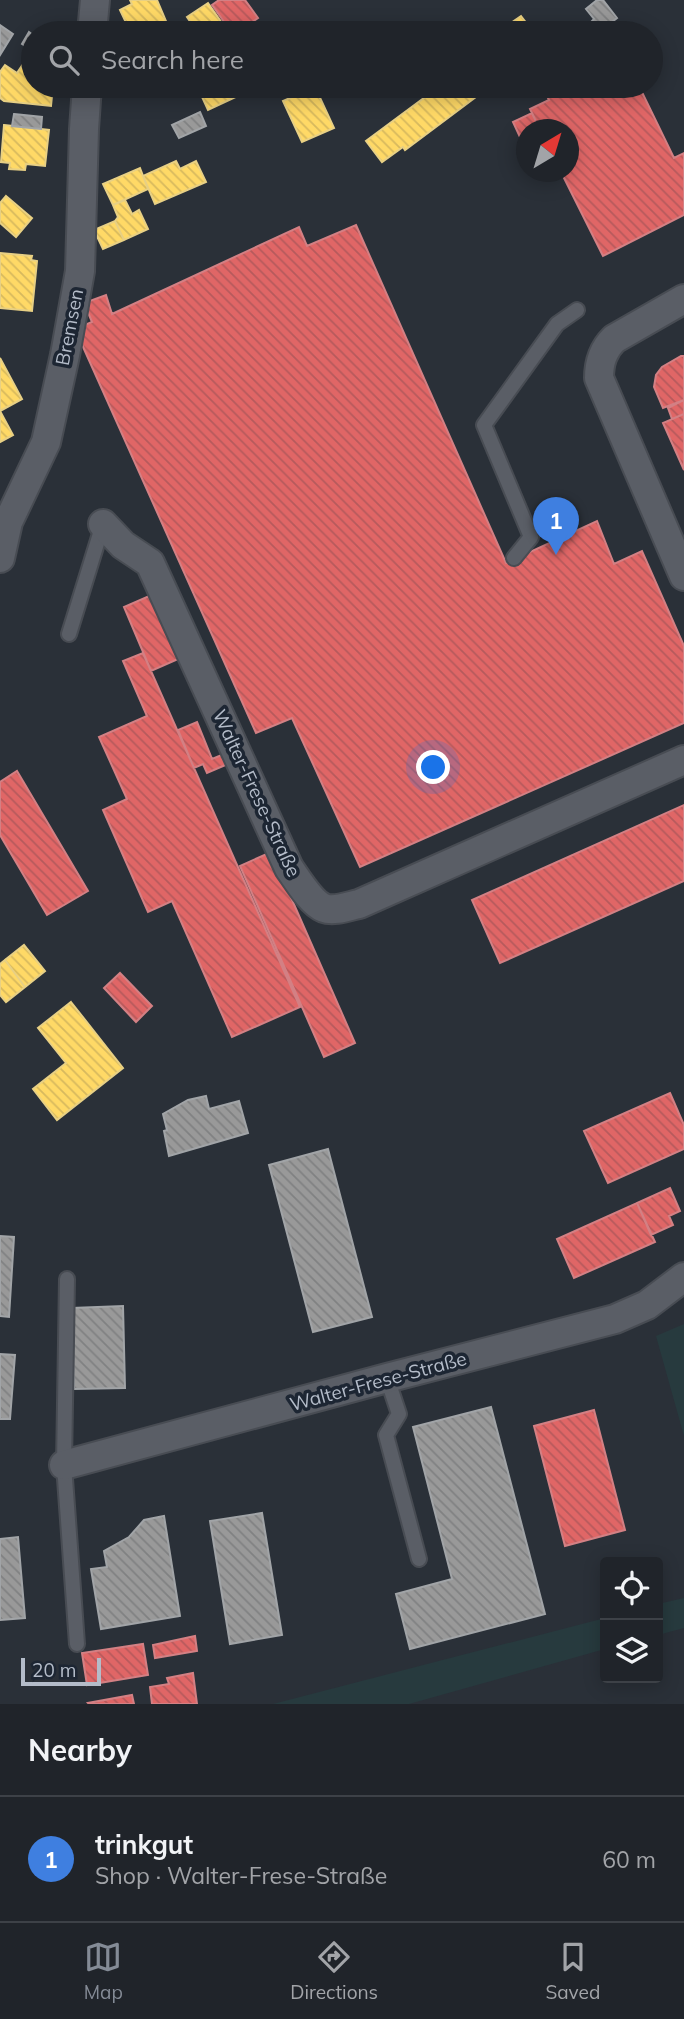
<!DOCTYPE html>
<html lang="en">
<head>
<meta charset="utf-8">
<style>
  :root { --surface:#20242a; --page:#282c32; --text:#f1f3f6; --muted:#a2a4a8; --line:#3d4147; --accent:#848b96 }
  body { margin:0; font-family:Mulish,sans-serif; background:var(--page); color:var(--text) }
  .controls { position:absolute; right:21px; bottom:21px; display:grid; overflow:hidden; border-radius:7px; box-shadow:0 4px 18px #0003 }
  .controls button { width:63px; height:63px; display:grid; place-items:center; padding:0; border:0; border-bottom:2px solid var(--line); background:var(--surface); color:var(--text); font:35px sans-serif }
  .compass { position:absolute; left:516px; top:119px; width:63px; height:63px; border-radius:50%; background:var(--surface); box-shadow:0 4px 18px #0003; rotate:38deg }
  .scale { position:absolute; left:21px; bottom:18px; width:80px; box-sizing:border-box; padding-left:7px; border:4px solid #b4bcc9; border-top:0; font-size:19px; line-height:24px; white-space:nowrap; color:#b4bcc9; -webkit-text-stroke:5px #1d2633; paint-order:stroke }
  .you { position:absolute; left:434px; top:768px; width:24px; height:24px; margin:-18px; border:5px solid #fff; border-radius:50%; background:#1a73e8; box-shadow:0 0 0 10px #1a73e833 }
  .badge { display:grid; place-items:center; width:46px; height:46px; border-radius:50%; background:var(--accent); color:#fff; font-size:23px; font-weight:700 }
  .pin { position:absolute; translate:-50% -58px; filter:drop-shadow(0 2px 4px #0008) }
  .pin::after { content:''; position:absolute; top:37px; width:24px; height:21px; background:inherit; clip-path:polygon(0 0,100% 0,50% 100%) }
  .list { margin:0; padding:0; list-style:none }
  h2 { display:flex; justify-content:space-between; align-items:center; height:91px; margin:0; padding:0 28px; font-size:30px }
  h2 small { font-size:23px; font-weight:400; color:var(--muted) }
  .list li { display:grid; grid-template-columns:46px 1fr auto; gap:21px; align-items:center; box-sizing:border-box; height:126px; padding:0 28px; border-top:2px solid var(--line) }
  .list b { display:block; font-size:26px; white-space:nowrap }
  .list p { margin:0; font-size:23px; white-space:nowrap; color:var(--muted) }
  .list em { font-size:23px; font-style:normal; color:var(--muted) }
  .icon { flex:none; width:38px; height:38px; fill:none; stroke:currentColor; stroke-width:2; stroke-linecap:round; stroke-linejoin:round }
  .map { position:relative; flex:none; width:684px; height:1704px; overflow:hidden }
  .search { position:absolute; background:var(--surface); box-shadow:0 4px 18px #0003; left:21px; right:21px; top:21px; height:77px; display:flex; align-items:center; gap:18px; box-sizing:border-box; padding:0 24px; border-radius:38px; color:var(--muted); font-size:26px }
  .sheet { height:217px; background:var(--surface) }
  nav { display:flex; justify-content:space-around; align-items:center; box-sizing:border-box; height:98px; border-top:2px solid var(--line); background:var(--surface); font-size:19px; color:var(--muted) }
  nav a { display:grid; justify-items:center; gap:4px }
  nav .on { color:var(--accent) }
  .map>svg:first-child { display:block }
  .green { fill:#273a3e }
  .homes { fill:url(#homes-back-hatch); stroke:#e8d084; stroke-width:2 }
  .shops { fill:url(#shops-back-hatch); stroke:#d38084; stroke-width:2 }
  .industry { fill:url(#industry-back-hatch); stroke:#a1a4a7; stroke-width:2 }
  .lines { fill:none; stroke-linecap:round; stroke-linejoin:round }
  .lane-casing { stroke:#484c53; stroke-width:18 }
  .street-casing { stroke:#484c53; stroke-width:32 }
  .lane { stroke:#5a5e66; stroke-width:14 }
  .street { stroke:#5a5e66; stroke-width:28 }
  .labels { text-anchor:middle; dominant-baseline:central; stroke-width:7; stroke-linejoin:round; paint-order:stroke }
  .street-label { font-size:19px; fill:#b4bcc9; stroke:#1d2633 }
</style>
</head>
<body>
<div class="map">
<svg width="684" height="1704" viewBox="0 0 684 1704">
  <defs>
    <pattern id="homes-back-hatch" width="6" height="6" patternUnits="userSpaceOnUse" patternTransform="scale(1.75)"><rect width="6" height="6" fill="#ffd966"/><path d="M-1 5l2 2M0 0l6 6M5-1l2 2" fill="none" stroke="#d7b95e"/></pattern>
    <pattern id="shops-back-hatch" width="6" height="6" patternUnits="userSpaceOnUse" patternTransform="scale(1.75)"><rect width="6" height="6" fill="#e06666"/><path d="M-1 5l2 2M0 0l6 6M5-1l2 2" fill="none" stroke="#b65a5c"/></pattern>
    <pattern id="industry-back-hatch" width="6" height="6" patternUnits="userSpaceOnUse" patternTransform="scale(1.75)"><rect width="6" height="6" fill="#999"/><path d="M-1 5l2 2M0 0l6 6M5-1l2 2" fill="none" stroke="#808182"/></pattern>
  </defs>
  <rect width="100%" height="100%" fill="#2a3038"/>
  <path class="green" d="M684,1324V1436L656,1336Z
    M684,1598V1628L658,1635V1604Z
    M605,1618V1649L409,1704H273Z"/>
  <path class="homes" d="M130,0H157L171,33H131L120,10L132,4Z
    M208,3L229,33H198L187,17Z
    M521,16L534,33H514L508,25Z
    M33,49V86H53L51,106L4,101L0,98V72L5,65L17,73Z
    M101,86H130L99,98Z
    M197,86H236L240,95L208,110Z
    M440,86H487L488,88L405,150L403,147L382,162L366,141Z
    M315,87L334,128L302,142L283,101Z
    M4,125L49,130L45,166L26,164L25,170L9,169L10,163L1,162Z
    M176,161L180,169L196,161L206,182L155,204L143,176Z
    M140,168L148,189L113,205L103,184Z
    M6,196L32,218L16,237L0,223V203Z
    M125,200L132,214L139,210L148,229L124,240L115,221L118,217L113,205Z
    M115,221L124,240L103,249L94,230Z
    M0,253L32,256L31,260L37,261L32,311L0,308Z
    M0,358L22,399L0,411Z
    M0,411L13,435L0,442Z
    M24,945L45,971L25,987L5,960Z
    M5,960L25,987L6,1002L0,995V964Z
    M71,1002L123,1068L57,1120L33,1089L66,1063L38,1028Z"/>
  <path class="shops" d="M219,0H245L258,18L236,33H232L212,5Z
    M568,86H639L674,158L684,153V215L603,256L561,172H568V130H540L530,109L549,100L547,96Z
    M532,113L540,130H526V150L513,122Z
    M356,225L506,563L597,521L614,564L642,551L684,646V723L360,867L292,718L256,733L75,329L92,322L84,303L106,295L112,314L299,227L307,246Z
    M681,356H684V400L663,408L654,387L656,375L662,367Z
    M684,400V414L672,419L668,408Z
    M684,414V470L663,423Z
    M156,593L185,656L151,671L124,607Z
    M143,653L300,1007L232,1037L172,901L148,912L103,810L127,799L99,737L147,716L123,661Z
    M197,722L212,759L224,754L228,764L207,773L203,764L194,768L178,730Z
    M17,771L88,891L47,915L0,835V782Z
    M684,805V881L500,963L472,900Z
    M271,852L355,1043L324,1057L240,866Z
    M120,973L152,1006L136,1022L104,988Z
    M670,1093L684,1125V1149L608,1183L584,1131Z
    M670,1188L680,1211L669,1216L673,1225L651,1235L637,1203Z
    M637,1203L655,1242L574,1278L557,1239Z
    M594,1410L625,1530L565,1546L534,1426Z
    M195,1636L197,1651L155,1658L153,1645Z
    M143,1644L148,1675L87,1685L82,1653Z
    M193,1673L197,1704H152L150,1687L169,1684L167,1678Z
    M132,1695L134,1704H89L88,1703Z"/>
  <path class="industry" d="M597,0H603L617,18L599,32L591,22L594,19L586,9Z
    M0,25L13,34L0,55Z
    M29,32L33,35L32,50L22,44Z
    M200,112L206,126L179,138L172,125Z
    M14,114L42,117L41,129L12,126Z
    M206,1096L209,1109L239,1101L248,1133L169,1156L164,1131L167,1130L163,1114L188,1100Z
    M328,1149L372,1317L313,1332L269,1165Z
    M0,1236L14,1237L9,1317L0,1316Z
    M123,1306L125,1388L74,1389L72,1308Z
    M0,1354L15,1355L10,1419H0Z
    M491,1407L545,1614L410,1649L396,1594L452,1579L413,1427Z
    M262,1513L282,1635L230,1644L210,1521Z
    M164,1516L180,1616L101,1629L91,1569L107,1567L104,1551L129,1537L144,1520Z
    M18,1537L25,1618L0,1620V1539Z"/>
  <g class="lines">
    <defs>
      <path id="lane" d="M514,558L531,537L484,425L557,324L577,310
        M69,634L103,524
        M67,1279L64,1465L77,1644
        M387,1378L399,1414L386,1435L419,1559"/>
      <path id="street" d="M92,33L95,0
        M684,299L614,339C603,350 599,362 599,378L684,576
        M103,524L123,545L150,563L289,868C297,879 311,903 324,908C334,912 349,906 359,904L684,760
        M0,558L8,522L46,442L65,355L80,271L84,129L87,86
        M64,1465L387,1378L615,1319L647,1305L684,1277"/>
    </defs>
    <use href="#lane" class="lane-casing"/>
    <use href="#street" class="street-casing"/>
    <use href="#lane" class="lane"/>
    <use href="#street" class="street"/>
  </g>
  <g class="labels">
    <g class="street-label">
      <text transform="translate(69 327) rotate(-79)">Bremsen</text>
      <text transform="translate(257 793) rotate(65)">Walter-Frese-Straße</text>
      <text transform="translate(378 1381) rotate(-15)">Walter-Frese-Straße</text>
    </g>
  </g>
</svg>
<div class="controls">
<button><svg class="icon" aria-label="locate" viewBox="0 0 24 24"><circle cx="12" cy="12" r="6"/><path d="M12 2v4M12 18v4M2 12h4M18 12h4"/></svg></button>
<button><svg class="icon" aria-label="layers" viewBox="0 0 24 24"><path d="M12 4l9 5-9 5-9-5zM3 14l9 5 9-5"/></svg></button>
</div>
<svg class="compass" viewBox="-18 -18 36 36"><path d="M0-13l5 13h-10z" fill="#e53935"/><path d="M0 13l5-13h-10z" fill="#a2a4a8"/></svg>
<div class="scale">20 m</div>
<div class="you"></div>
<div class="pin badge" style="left:556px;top:555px;background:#3f7fe0">1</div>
<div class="search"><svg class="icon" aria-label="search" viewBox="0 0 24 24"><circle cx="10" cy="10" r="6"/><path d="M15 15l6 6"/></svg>Search here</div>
</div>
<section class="sheet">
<h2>Nearby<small></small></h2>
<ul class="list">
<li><span class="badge" style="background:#3f7fe0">1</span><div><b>trinkgut</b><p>Shop · Walter-Frese-Straße</p></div><em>60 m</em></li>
</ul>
</section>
<nav>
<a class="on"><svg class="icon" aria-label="map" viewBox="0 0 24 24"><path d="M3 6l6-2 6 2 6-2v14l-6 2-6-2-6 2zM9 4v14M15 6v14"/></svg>Map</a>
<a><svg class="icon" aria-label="directions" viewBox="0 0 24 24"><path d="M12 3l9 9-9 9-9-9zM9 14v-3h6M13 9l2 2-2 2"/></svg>Directions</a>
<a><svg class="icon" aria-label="saved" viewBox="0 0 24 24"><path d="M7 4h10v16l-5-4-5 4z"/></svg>Saved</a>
</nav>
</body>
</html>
